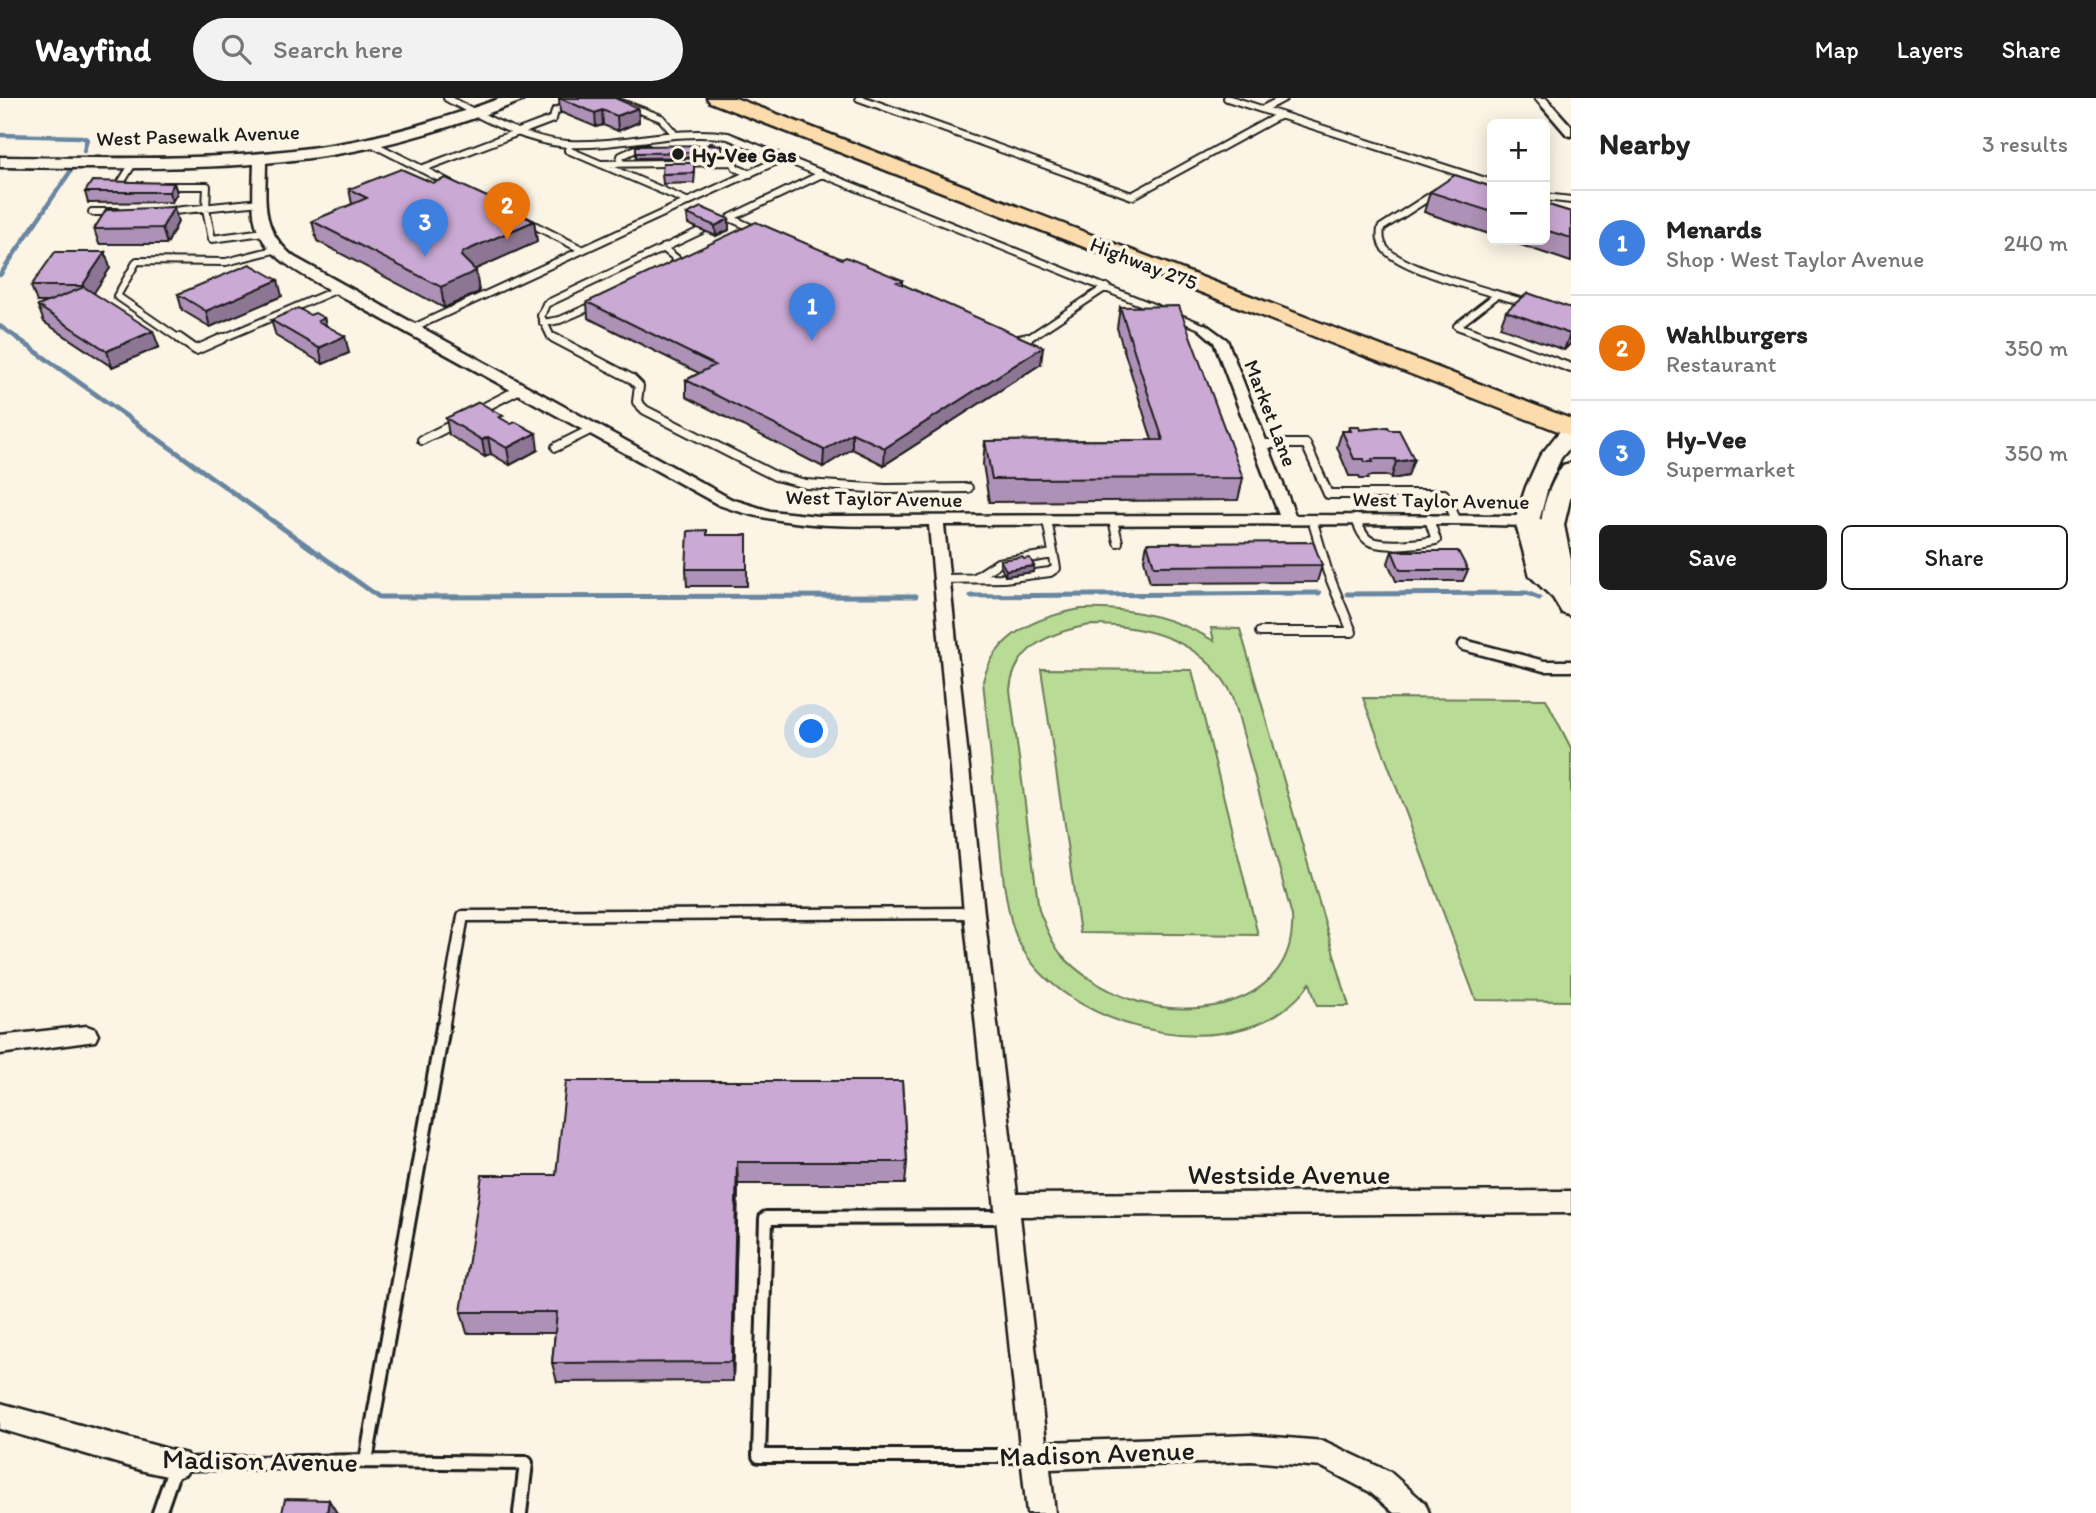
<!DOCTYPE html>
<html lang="en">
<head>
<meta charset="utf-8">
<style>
  :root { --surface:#fff; --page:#f2f2f2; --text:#222; --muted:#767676; --line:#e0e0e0; --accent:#1c1c1c }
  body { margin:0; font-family:Itim,sans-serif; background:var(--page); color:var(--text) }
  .controls { position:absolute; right:21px; top:21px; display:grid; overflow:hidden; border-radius:10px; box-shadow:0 4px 18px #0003 }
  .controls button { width:63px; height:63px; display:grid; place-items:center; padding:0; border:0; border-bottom:2px solid var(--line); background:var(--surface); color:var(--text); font:35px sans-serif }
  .you { position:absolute; left:812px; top:634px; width:24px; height:24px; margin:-18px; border:5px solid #fff; border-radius:50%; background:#1a73e8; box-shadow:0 0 0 10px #1a73e833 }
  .badge { display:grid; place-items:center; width:46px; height:46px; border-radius:50%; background:var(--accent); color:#fff; font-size:23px; font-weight:700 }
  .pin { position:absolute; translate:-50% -58px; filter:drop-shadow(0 2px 4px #0008) }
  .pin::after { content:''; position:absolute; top:37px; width:24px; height:21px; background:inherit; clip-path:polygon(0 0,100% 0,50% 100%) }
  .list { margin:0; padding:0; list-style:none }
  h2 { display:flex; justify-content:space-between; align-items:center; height:91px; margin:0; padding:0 28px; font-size:30px }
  h2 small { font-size:23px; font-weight:400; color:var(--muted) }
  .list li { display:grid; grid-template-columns:46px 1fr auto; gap:21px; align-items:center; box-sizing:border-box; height:105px; padding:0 28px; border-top:2px solid var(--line) }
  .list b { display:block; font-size:26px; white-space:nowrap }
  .list p { margin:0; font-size:23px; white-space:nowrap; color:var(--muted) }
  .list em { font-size:23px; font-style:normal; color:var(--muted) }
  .actions { display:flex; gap:14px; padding:21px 28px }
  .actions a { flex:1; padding:16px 0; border:2px solid var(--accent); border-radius:10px; text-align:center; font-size:24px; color:var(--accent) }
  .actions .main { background:var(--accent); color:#fff }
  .icon { flex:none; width:38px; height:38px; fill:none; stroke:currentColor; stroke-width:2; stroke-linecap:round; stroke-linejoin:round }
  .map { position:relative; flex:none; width:1571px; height:1415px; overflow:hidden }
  header { display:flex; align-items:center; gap:42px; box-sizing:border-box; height:98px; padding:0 35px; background:var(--accent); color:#fff }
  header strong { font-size:33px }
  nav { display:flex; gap:38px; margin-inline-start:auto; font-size:24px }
  .search { width:490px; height:63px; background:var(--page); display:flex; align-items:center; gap:18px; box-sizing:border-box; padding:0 24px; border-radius:38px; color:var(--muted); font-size:26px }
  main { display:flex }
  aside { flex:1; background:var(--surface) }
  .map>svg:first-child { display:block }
  .green { fill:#b8db95; stroke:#6a7c58; stroke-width:2; fill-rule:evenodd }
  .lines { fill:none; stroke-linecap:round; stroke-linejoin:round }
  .stream-far1 { stroke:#6986a1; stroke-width:4.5 }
  .stream { stroke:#6986a1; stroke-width:5 }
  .lane-far3-casing { stroke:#1c1c1c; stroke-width:10 }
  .lane-far2-casing { stroke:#1c1c1c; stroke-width:12 }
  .lane-far1-casing { stroke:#1c1c1c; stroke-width:15 }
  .lane-casing { stroke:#1c1c1c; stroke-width:18 }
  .street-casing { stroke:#1c1c1c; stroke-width:5 }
  .secondary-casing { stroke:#1c1c1c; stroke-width:5 }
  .highway-casing { stroke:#1c1c1c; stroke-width:5 }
  .lane-far3 { stroke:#fcf5e5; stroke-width:6 }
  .lane-far2 { stroke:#fcf5e5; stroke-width:8 }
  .lane-far1 { stroke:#fcf5e5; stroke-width:10 }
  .lane { stroke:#fcf5e5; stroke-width:12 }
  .street { fill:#fcf5e5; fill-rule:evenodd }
  .secondary { fill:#fcf5e5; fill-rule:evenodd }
  .highway { fill:#fcdcac; fill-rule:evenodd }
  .wall { fill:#ae91b6; stroke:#1c1c1c; stroke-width:2 }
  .shaded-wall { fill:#8d7694; stroke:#1c1c1c; stroke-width:2 }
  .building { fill:#caa9d4; stroke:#1c1c1c; stroke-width:2 }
  .poi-dot { fill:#1c1c1c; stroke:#fcf5e5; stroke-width:2.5 }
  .labels { text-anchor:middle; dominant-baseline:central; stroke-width:7; stroke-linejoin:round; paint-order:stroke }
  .far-street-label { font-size:21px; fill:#1c1c1c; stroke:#fcf5e5 }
  .far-poi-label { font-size:21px; font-weight:bold; fill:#1c1c1c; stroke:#fcf5e5; text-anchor:start }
  .near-street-label { font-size:28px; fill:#1c1c1c; stroke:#fcf5e5 }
</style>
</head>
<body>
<header>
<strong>Wayfind</strong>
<div class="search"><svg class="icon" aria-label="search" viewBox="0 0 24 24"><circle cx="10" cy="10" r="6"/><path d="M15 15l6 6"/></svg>Search here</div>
<nav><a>Map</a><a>Layers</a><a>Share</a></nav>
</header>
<main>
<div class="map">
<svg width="1571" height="1415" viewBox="0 0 1571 1415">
  <rect width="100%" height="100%" fill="#fcf5e5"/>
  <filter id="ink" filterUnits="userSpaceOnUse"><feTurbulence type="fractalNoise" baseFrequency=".0143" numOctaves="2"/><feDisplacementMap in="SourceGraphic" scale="14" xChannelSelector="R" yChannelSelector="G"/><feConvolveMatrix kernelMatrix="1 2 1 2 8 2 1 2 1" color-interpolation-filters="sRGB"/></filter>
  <g filter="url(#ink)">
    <path class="green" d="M1081,511C1130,509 1173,518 1214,543L1211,530L1240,531L1349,908H1317L1310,885C1248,975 1075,937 1023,852C1011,832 1008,809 1004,786L983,583C995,536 1037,519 1081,511ZM1090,527C1148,527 1205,543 1233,598L1292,818C1297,906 1194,926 1127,900C1103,891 1077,875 1060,855C1050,842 1045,827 1039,812L1010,592C1014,549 1051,534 1090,527Z
      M1041,571L1192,572L1258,837L1080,835Z
      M1363,600L1546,601L1571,650V903L1476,902Z"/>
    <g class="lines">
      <path class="stream-far1" d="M0,37L81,39L87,41L84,53
        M0,177L72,71
        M0,228L20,242"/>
      <path class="stream" d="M17,240L379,499L916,498
        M1347,496L1527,495L1539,500
        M971,498L1319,495"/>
      <defs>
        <path id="lane-far3" d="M447,0C483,19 525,43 567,46C622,49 673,30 728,38L1205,230
          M608,0L661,20L673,34
          M859,0L1132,98L1280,17
          M1227,0L1492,85
          M1263,11L1284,0
          M371,45L451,86
          M570,46L568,52L689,104
          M711,49L733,57V64
          M620,65L621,58L638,50H647
          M600,66L733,64L736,70L750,76
          M421,71L553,21L555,13L588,0
          M124,88H119L134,64
          M164,88H207L206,111L212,141L264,134
          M1437,94L1381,130C1380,138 1380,144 1385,151C1405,174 1497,195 1529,206
          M1545,99L1571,102
          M92,114H117
          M164,114L260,104
          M524,122L583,152
          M759,133L730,120L822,76
          M663,150L677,161L669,171
          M543,225L560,222L599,205
          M413,230L783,60
          M181,242L117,198L137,163L226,164L278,151
          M219,242L338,191
          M557,242L551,239L541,218L546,206L702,132
          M1018,242L1029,240L1106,189
          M1495,242L1457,228L1497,197"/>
        <path id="lane-far2" d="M179,240L196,252L223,240
          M554,240L632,281L639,288L637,304L645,312L775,378L806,386L886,391L968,390
          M1490,240L1571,270
          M1013,243L1027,240
          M477,313L520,291
          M422,342L458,324
          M1259,346H1306L1328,396H1444L1456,421
          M556,349L592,331
          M1356,421C1359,429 1363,441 1372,444C1387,449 1421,446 1436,442L1429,421
          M1113,422L1118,444
          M975,480L998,465L1053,456
          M942,481L1004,480L1050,474L1056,470L1047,422
          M1260,534H1352L1328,475L1312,421"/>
        <path id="lane-far1" d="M1464,547L1544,568H1571
          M443,931L463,818L974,815"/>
        <path id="lane" d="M1008,1119L766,1120L759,1358H1034
          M366,1363L443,929
          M159,1415L176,1366L366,1363L526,1365L520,1415"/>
        <path id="street" d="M1535,0H1546L1571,28V38L1567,37Z
          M260,58L266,61C266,103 259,130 294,159L731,401L770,413L818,418L1279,417L1214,244L1198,230L1205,226L1227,242L1295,417L1527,418L1557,425L1559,428L1551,433L1527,428L1456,426L944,427L984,815L1017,1096L1571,1093V1115L1020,1118L1046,1344L1251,1337L1324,1343L1390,1374L1425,1405L1429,1415H1394L1370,1394L1322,1369L1251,1363L1050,1371L1055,1415H1027L964,815L929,427C857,428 788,432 719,407L333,194C302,176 258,157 254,116C252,98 254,79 254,61Z
          M87,928L95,931L98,937L95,943L0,956V938Z
          M0,1305L186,1356L190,1366L186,1376L176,1380L144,1373L0,1331Z"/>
        <path id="secondary" d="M501,0H524L522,3C460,26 397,47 331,57C222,74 110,70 0,69V59C110,60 222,64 331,47C389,38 446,20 501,0Z
          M1571,328V348L1561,360L1548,389L1539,423L1541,431C1541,409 1551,385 1563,367L1571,365V397L1564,427L1571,462V518L1562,515L1553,500L1530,478L1515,423L1526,389L1540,358L1563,329Z"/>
        <path id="highway" d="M707,0H735L1571,321V338L710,4Z"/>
      </defs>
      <use href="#lane-far3" class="lane-far3-casing"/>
      <use href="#lane-far2" class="lane-far2-casing"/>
      <use href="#lane-far1" class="lane-far1-casing"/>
      <use href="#lane" class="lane-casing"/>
      <use href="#street" class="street-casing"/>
      <use href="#secondary" class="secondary-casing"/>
      <use href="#highway" class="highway-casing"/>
      <use href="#lane-far3" class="lane-far3"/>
      <use href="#lane-far2" class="lane-far2"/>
      <use href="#lane-far1" class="lane-far1"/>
      <use href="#lane" class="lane"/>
      <use href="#street" class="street"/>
      <use href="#secondary" class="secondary"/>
      <use href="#highway" class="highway"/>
    </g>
    <path class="wall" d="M559,0L638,10L639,24L618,33L603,27L596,29L560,14Z
      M722,47V59L636,60V55Z
      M695,75L694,85L663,86L662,76Z
      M174,85L177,95L172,104L88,105L85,94Z
      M433,85L516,114L534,123L537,144L475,171L479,194L444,210L317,143L312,123L352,106L349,91Z
      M1492,89V137L1424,114L1430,94Z
      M1545,106L1571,114V164L1506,142H1545Z
      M687,116L729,121V132L716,138L688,126Z
      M178,124L167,146H99L94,131Z
      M105,154L110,170L93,195L159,249L112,269L44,224L38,208L48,204H37L31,188Z
      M842,161L902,182V186L1041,266L884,367L852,351L823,369L686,299V282L699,275L588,220L587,204Z
      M178,196L282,198L210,229L182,212Z
      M1120,209L1243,380L1238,402L989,404L983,366L985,343L1152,342L1117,230Z
      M1571,210V245L1564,252L1500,229L1506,213Z
      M310,217L324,220L326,227L349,255L323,266L276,238L271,222Z
      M446,320L503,322L538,352L510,367L491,356L485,359L449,337Z
      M1349,329L1360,332L1388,329L1408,378L1391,381L1389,378H1369L1368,381H1360L1359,378H1349L1337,349L1342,333H1348Z
      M707,437H747V488H687L686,471Z
      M1147,445L1322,467L1317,484L1150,485L1144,462Z
      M1392,453L1468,472L1463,483H1396L1388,465Z
      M1000,462L1033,474L1005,478L1000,467Z
      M902,983L907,1064L905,1086H738L733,1283L557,1284L552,1265L555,1235H467L461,1214L556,1077Z"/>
    <path class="shaded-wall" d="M638,10L639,24L618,33L617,18Z
      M602,12L603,27L596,29L595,15Z
      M174,85L177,95L172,104L169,94Z
      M515,107L518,127L507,110Z
      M174,109L178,124L167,146L162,130Z
      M729,121V132L716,138L715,128Z
      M534,123L537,144L467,175L476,173L479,194L444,210L441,189L463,154Z
      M105,154L110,170L88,204L82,188Z
      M278,182L282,198L210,229L206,213Z
      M324,220L328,236L318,223Z
      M153,233L159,249L112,269L107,253Z
      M1571,235V245L1564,252L1570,236Z
      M345,238L349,255L323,266L319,250Z
      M1043,249L1041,266L884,367L885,350Z
      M536,335L538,352L510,367L507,350Z
      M852,335V351L823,369L824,352Z
      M488,339L491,356L485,359L482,342Z
      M1414,361L1408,378L1391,381L1396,364Z
      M1034,468L1033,474L1005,478L1006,472Z
      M737,1064L738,1086L733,1283L732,1264Z
      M329,1402L337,1415H327Z"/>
    <path class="building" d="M559,0H615L638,10L617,18L602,12L595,15Z
      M722,47L721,54L636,55V48Z
      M663,65H694V75L662,76Z
      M401,71L433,85L446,80L487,99L492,96L515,107L507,110L534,123L463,154L461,158L476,173L441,189L312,123L367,100L349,91Z
      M1455,77L1492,89V114L1430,94Z
      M92,83L174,85L169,94H85Z
      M1545,106L1571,114V140L1545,132Z
      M174,109L162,130L94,131L106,112Z
      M701,109L729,121L715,128L687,116Z
      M756,124L842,161L846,159L902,182L897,184L1043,249L885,350L852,335L824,352L686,282L715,267L587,204Z
      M55,154H105L82,188H31Z
      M250,166L278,182L206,213L178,196Z
      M84,189L153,233L107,253L38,208Z
      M1528,195L1571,210V235L1570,236L1506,213Z
      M1179,208L1243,380L992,381L985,343L1163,342L1120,209Z
      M298,210L310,217L315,215L324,220L318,223L345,238L319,250L271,222Z
      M479,304L503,318L499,319L511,326L516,324L536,335L507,350L488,339L482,342L446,320Z
      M1349,329H1359L1360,332L1388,329L1390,332H1399L1414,361L1396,364L1395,361H1372L1373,364H1365L1364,361H1354L1342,333H1351Z
      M707,432V437H747V471H686L688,433Z
      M1313,444L1322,467L1154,468L1147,445Z
      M1392,453H1458L1468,472H1400Z
      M1022,459L1024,461L1030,460L1034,468L1006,472L1000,462Z
      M566,983H902L907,1064H737L732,1264L552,1265L557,1214H461L482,1077H556Z
      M285,1401L329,1402L327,1415H282Z"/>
  </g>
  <circle class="poi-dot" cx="678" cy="56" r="7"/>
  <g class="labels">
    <g class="far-street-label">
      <text transform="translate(198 37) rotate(-2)">West Pasewalk Avenue</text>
      <text transform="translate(1144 165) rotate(21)">Highway 275</text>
      <text transform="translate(1271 315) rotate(69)">Market Lane</text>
      <text transform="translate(874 400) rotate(1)">West Taylor Avenue</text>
      <text transform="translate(1441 402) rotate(1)">West Taylor Avenue</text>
    </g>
    <g class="far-poi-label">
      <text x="692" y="56">Hy-Vee Gas</text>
    </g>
    <g class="near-street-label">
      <text x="1289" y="1076">Westside Avenue</text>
      <text transform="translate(1097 1355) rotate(-2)">Madison Avenue</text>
      <text transform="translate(260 1362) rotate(1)">Madison Avenue</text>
    </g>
  </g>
</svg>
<div class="controls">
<button>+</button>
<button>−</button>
</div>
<div class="you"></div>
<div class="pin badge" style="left:812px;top:243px;background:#3f7fe0">1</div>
<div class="pin badge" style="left:507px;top:142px;background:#e8710a">2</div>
<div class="pin badge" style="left:425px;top:159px;background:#3f7fe0">3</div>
</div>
<aside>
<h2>Nearby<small>3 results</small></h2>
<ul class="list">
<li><span class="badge" style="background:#3f7fe0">1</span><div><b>Menards</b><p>Shop · West Taylor Avenue</p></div><em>240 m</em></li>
<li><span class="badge" style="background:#e8710a">2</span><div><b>Wahlburgers</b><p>Restaurant</p></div><em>350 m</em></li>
<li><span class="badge" style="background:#3f7fe0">3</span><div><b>Hy-Vee</b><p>Supermarket</p></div><em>350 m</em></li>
</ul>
<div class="actions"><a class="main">Save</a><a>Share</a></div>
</aside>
</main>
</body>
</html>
